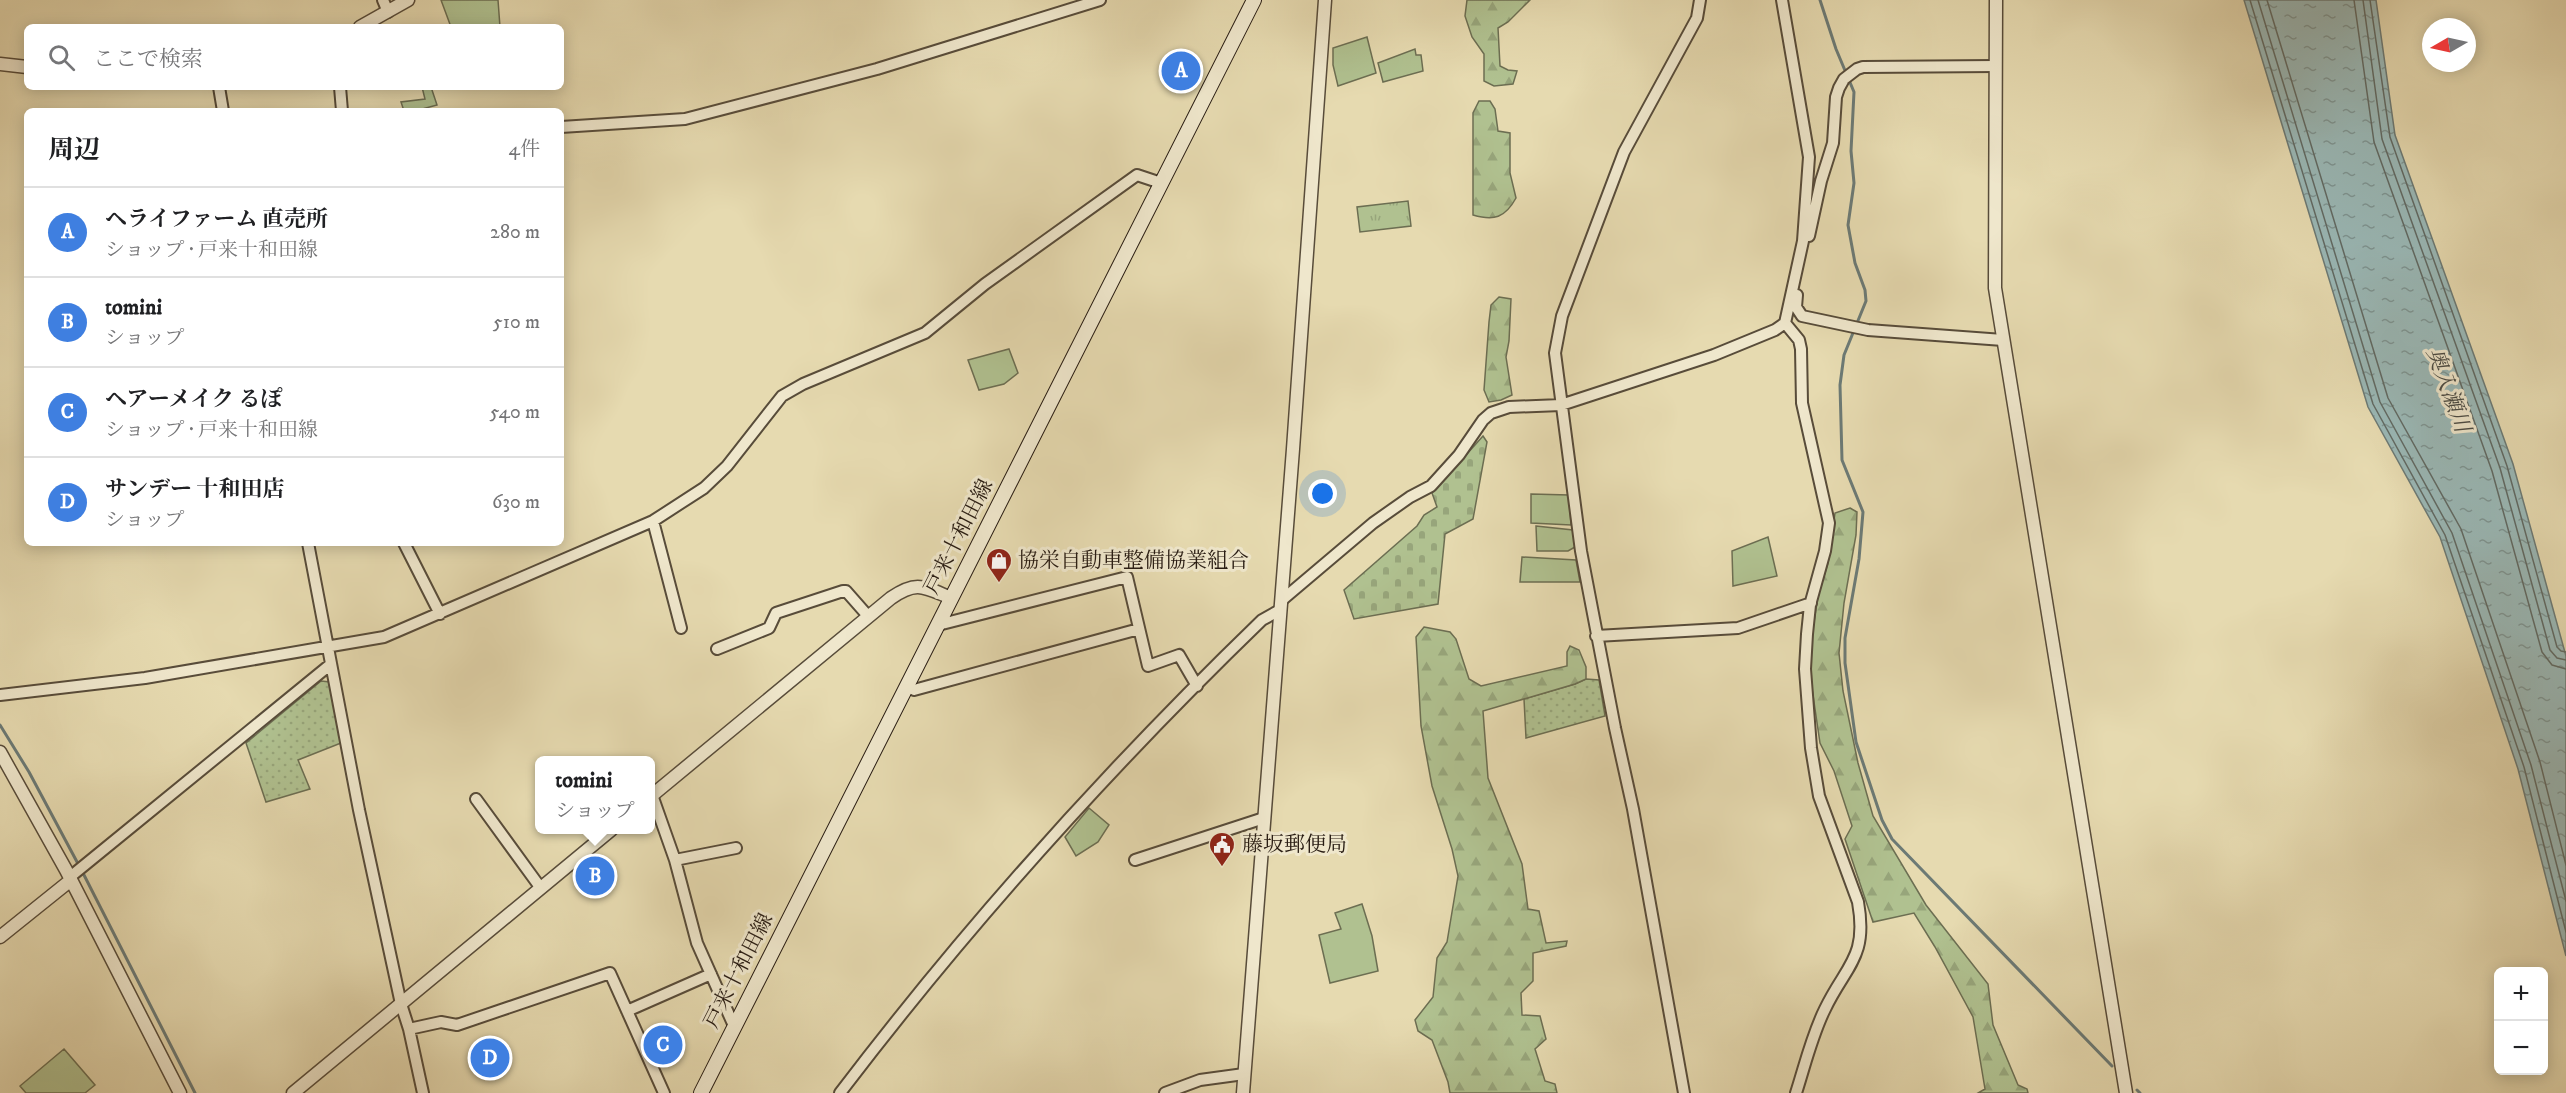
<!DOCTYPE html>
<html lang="ja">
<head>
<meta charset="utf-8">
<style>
  :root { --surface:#fff; --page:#f2f2f2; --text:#202124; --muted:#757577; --line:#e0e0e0; --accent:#ea580c }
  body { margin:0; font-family:"IM FELL DW Pica","Noto Serif JP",serif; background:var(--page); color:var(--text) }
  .controls { position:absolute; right:18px; bottom:18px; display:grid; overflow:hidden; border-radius:9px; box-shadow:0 3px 15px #0003 }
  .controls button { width:54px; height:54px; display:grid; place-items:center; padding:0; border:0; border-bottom:2px solid var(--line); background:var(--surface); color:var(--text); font:30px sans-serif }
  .compass { position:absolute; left:2422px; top:18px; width:54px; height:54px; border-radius:50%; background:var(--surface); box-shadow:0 3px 15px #0003; rotate:261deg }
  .you { position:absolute; left:1323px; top:494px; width:21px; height:21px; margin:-15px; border:4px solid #fff; border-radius:50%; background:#1a73e8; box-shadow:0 0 0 9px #1a73e833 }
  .badge { display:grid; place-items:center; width:39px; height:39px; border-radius:50%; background:var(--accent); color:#fff; font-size:20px; font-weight:700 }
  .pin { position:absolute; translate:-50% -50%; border:3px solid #fff; box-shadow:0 2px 6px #0006 }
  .popup { position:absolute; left:535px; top:756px; width:120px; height:78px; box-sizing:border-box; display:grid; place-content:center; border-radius:9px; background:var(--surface); filter:drop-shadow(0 2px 4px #0005); font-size:20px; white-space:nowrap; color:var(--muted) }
  .popup b { font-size:22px; color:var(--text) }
  .popup::after { content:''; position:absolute; left:50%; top:100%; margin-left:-12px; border:12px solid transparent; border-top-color:var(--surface) }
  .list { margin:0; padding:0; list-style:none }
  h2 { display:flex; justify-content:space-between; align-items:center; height:78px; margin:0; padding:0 24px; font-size:26px }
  h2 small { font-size:20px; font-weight:400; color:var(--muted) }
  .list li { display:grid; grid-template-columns:39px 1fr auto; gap:18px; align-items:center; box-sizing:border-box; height:90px; padding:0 24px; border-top:2px solid var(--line) }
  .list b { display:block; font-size:22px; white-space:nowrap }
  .list p { margin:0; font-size:20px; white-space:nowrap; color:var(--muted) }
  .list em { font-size:20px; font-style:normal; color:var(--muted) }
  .icon { flex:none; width:33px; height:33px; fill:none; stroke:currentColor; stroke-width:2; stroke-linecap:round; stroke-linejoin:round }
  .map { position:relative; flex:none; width:2566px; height:1093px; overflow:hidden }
  .search { position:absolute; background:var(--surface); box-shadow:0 3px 15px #0003; left:24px; top:24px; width:540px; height:66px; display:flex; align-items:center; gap:15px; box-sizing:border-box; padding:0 21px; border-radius:9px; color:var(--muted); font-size:22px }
  .panel { position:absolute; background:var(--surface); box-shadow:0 3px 15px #0003; left:24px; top:108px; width:540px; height:438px; border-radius:9px }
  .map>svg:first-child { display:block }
  .grass { fill:url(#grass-dots); stroke:#6c6e52; stroke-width:1.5 }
  .forest { fill:url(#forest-firs); stroke:#6c6e52; stroke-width:1.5 }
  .cemetery { fill:url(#cemetery-stones); stroke:#6c6e52; stroke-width:1.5 }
  .park { fill:url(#park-tufts); stroke:#6c6e52; stroke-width:1.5 }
  .garden { fill:#b0c190; stroke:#6c6e52; stroke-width:1.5 }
  .water { fill:url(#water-ripples); stroke:#6c7a75; stroke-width:1.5 }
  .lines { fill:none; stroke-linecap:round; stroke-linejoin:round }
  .shore { stroke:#616a64; stroke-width:1.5 }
  .stream { stroke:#6c7a75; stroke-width:3 }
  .minor-casing { stroke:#584c3a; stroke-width:14 }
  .tertiary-casing { stroke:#584c3a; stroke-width:15 }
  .secondary-casing { stroke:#281c13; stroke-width:16 }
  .minor { stroke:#efe7cc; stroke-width:10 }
  .tertiary { stroke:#efe7cc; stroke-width:12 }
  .secondary { stroke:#efe7cc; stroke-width:14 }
  .labels { text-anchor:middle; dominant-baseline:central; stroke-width:6; stroke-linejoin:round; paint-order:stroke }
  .street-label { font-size:21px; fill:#281c13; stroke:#efe7cc }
  .poi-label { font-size:21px; fill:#281c13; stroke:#efe7cc; text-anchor:start }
  .water-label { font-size:22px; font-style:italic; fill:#4a4b44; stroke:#efe7cc }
</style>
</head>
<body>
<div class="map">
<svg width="2566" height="1093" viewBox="0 0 2566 1093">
  <defs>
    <pattern id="grass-dots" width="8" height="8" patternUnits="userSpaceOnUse" patternTransform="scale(1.5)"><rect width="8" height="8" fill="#b0c190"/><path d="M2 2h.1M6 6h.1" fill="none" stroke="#97a57b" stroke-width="1.8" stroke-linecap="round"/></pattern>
    <pattern id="forest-firs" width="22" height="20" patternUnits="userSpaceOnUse" patternTransform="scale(1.5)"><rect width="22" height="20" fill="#b0c190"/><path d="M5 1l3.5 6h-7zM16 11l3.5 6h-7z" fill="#97a57b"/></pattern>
    <pattern id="cemetery-stones" width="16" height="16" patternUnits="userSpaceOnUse" patternTransform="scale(1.5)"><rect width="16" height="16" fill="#b0c190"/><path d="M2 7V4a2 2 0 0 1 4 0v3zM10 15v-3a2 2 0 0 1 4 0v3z" fill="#97a57b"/></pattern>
    <pattern id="park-tufts" width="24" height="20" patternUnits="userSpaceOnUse" patternTransform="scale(1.5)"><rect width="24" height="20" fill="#b0c190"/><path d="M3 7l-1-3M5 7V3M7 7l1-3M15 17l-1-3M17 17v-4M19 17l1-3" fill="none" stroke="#97a57b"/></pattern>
    <pattern id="water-ripples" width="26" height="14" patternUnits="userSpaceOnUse" patternTransform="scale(1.5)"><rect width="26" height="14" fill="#9ab8b6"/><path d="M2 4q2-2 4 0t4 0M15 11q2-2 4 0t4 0" fill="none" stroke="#7e9593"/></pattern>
  </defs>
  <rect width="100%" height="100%" fill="#e6dab0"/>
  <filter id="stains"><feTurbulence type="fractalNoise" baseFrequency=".00333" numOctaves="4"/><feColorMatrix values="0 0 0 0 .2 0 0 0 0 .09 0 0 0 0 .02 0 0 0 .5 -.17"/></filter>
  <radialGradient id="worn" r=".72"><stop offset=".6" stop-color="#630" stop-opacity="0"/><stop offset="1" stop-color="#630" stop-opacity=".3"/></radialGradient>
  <path class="grass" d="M1586,679L1599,680L1605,716L1526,738L1524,699L1575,684Z
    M321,681L330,682L341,743L298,760L310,789L266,802L246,743Z"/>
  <path class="forest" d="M1467,0H1530L1508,22L1498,28L1500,66L1508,70L1517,71L1513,84L1494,86L1484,81V54L1472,37L1465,16Z
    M1479,101H1490L1495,109L1498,131L1510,133V173L1516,198C1505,218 1494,221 1473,215V113Z
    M1499,297L1511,299L1509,341L1506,357L1512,395L1501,400L1489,402L1484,390L1489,322L1491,305Z
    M1850,508L1857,512L1856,535L1844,603L1839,653L1843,691L1858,763L1873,816L1926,905L1988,984L1993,1025L2018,1085L2027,1089L2028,1093H1978L1985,1089L1973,1017L1935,947L1914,913L1873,922L1845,839L1852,826L1834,771L1820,743L1808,661L1818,596L1828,563L1835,513Z
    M1424,627L1450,632L1456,639L1469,679L1481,686L1567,666V652L1570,646L1579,650L1586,667V679L1575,684L1483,711L1488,778L1522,864L1528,909L1539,911L1546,943L1567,941L1566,946L1533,953V981L1521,993L1522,1015L1540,1016L1546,1039L1535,1049L1545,1081L1555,1084L1557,1093H1450L1448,1082L1432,1040L1418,1031L1415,1020L1433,997L1437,958L1447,942L1458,876L1452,849L1432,786L1421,726L1416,637Z"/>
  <path class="cemetery" d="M1483,436L1487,442L1473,519L1445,534L1438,604L1354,619L1344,590L1417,526L1424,515L1437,507L1432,493Z"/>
  <path class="park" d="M1408,201L1411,226L1360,232L1357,207Z"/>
  <path class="garden" d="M441,0H498L500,27H451Z
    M1367,37L1376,73L1338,86L1333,65V48Z
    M1415,49L1416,55H1421L1423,71L1383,82L1378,63Z
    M422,87H431L437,105L415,111H404L401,102L425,99Z
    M1009,349L1018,373L1004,384L979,390L968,360Z
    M1531,494L1569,495L1571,525L1531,523Z
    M1536,526L1573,530L1575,547L1568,551H1537Z
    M1768,537L1777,576L1733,586L1732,551Z
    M1522,557L1576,560L1580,582H1520Z
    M1089,808L1109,825L1098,842L1076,856L1065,837Z
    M1362,904L1372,936L1378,971L1330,983L1319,935L1341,929L1335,913Z
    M64,1049L95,1085L85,1093H26L20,1086Z"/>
  <path class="water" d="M2244,0H2376L2395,135L2513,464L2566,656V956L2518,769L2440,537L2368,407Z"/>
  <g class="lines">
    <path class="shore" d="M2250,0L2373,404L2445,535L2524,767L2566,932
      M2258,0L2380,402L2452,533L2531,765L2566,901
      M2267,0L2388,398L2461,529L2540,762L2566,865
      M2354,0L2374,142L2492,471L2542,652L2552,665L2566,669
      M2363,0L2382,139L2500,468L2550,650L2557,658L2566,660
      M2370,0L2390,137L2507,466L2557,647L2561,651L2566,652"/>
    <path class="stream" d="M1820,0L1836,49L1854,92L1851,151L1854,183L1848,225L1855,263L1865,290L1866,301L1844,355L1840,385L1842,460L1863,512L1859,559L1845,638V663L1856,742L1882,820L1892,839L2112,1066
      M0,725L29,772L84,875L195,1093
      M2137,1090L2140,1093"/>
    <defs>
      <path id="minor" d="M383,0L388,12
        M219,87L223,111
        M340,87L342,111
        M561,127L685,119L877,69L1100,0
        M1809,236L1821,181L1833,143L1836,97L1839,88L1844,79L1857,69L1863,67L1996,66
        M1797,295L1796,307L1802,316L1868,330L2003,340
        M1785,323L1799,340L1801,349L1802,403L1829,523L1825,551L1810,605L1807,634L1805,669L1811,748L1819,796L1858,902C1868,958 1846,965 1825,1009C1812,1035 1805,1065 1796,1093
        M653,521L681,628
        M308,543L359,810L401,1004L409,1029L423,1093
        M404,543L440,614
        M1282,600L1373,523L1410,497L1431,486L1459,455L1483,420L1491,413L1509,407L1561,405L1714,355L1775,330L1785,323L1803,241L1809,157L1782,0
        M938,625L1127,577L1148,666L1179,655L1197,686
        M1596,636L1738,628L1811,603
        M717,649L769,628L776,613L843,591H846L868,616
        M907,686L914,690L1139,629
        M0,695L145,678L384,637L653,521L704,488L727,466L782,396L803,384L925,333L985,284L1137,175L1161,183
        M652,795L675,860L697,943L734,1026
        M476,799L540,887
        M675,860L736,848
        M1135,860L1264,818
        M70,877L331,664
        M627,1011L711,974
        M409,1029L441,1022L457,1025L610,973L664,1093
        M840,1093C968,925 1110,767 1262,620L1280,610
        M1165,1093L1200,1080L1244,1074
        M1684,1093L1633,809L1615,728L1581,551L1555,353L1562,316L1624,152L1697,18L1700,0"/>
      <path id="tertiary" d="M1996,0L1995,288L2126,1093
        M360,27L408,0
        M0,64L27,67
        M0,752L66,870L180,1093
        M650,797L891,598C917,580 924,587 951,598
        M0,937L71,880
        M293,1093L611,830
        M1243,1093L1293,449L1325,0"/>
      <path id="secondary" d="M701,1093L1254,0"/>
    </defs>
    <use href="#minor" class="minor-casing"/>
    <use href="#tertiary" class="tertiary-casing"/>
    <use href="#secondary" class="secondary-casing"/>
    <use href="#minor" class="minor"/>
    <use href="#tertiary" class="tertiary"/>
    <use href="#secondary" class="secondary"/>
  </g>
  <defs>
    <symbol id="shop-pin" viewBox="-11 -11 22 30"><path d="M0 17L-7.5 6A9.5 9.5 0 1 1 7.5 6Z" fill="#8f2418" stroke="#efe7cc"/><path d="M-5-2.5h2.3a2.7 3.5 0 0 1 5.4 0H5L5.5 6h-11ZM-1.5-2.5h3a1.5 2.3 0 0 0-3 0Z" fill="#fff"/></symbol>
    <symbol id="civic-pin" viewBox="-11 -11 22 30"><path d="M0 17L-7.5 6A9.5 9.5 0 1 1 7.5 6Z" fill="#8f2418" stroke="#efe7cc"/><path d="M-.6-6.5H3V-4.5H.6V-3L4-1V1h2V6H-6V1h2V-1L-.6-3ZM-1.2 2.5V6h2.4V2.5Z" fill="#fff"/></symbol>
  </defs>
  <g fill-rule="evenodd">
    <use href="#shop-pin" x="984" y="546" width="30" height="40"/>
    <use href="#civic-pin" x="1207" y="830" width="30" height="40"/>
  </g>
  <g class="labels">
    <g class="street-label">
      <text transform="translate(959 537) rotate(-63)">戸来十和田線</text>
      <text transform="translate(739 971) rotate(-63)">戸来十和田線</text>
    </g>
    <g class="poi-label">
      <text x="1018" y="561">協栄自動車整備協業組合</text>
      <text x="1242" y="845">藤坂郵便局</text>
    </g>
    <g class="water-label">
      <text transform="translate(2448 390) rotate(70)">奥入瀬川</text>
    </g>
  </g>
  <rect width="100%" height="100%" filter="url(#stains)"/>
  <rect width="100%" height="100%" fill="url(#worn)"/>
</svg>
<div class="controls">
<button>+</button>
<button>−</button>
</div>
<svg class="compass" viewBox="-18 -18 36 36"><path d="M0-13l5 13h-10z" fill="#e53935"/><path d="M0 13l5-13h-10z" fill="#757577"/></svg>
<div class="you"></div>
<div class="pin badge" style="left:1181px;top:71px;background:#3f7fe0">A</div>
<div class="pin badge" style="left:595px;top:876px;background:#3f7fe0">B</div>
<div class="popup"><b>tomini</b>ショップ</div>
<div class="pin badge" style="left:663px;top:1045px;background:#3f7fe0">C</div>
<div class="pin badge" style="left:490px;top:1058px;background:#3f7fe0">D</div>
<div class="search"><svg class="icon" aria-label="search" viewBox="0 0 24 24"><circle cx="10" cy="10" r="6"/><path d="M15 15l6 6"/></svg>ここで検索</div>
<section class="panel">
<h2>周辺<small>4件</small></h2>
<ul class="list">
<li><span class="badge" style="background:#3f7fe0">A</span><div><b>ヘライファーム 直売所</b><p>ショップ · 戸来十和田線</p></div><em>280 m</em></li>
<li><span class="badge" style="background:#3f7fe0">B</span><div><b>tomini</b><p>ショップ</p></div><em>510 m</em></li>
<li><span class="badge" style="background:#3f7fe0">C</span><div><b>ヘアーメイク るぽ</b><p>ショップ · 戸来十和田線</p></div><em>540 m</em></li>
<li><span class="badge" style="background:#3f7fe0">D</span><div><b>サンデー 十和田店</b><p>ショップ</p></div><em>630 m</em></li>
</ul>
</section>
</div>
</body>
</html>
